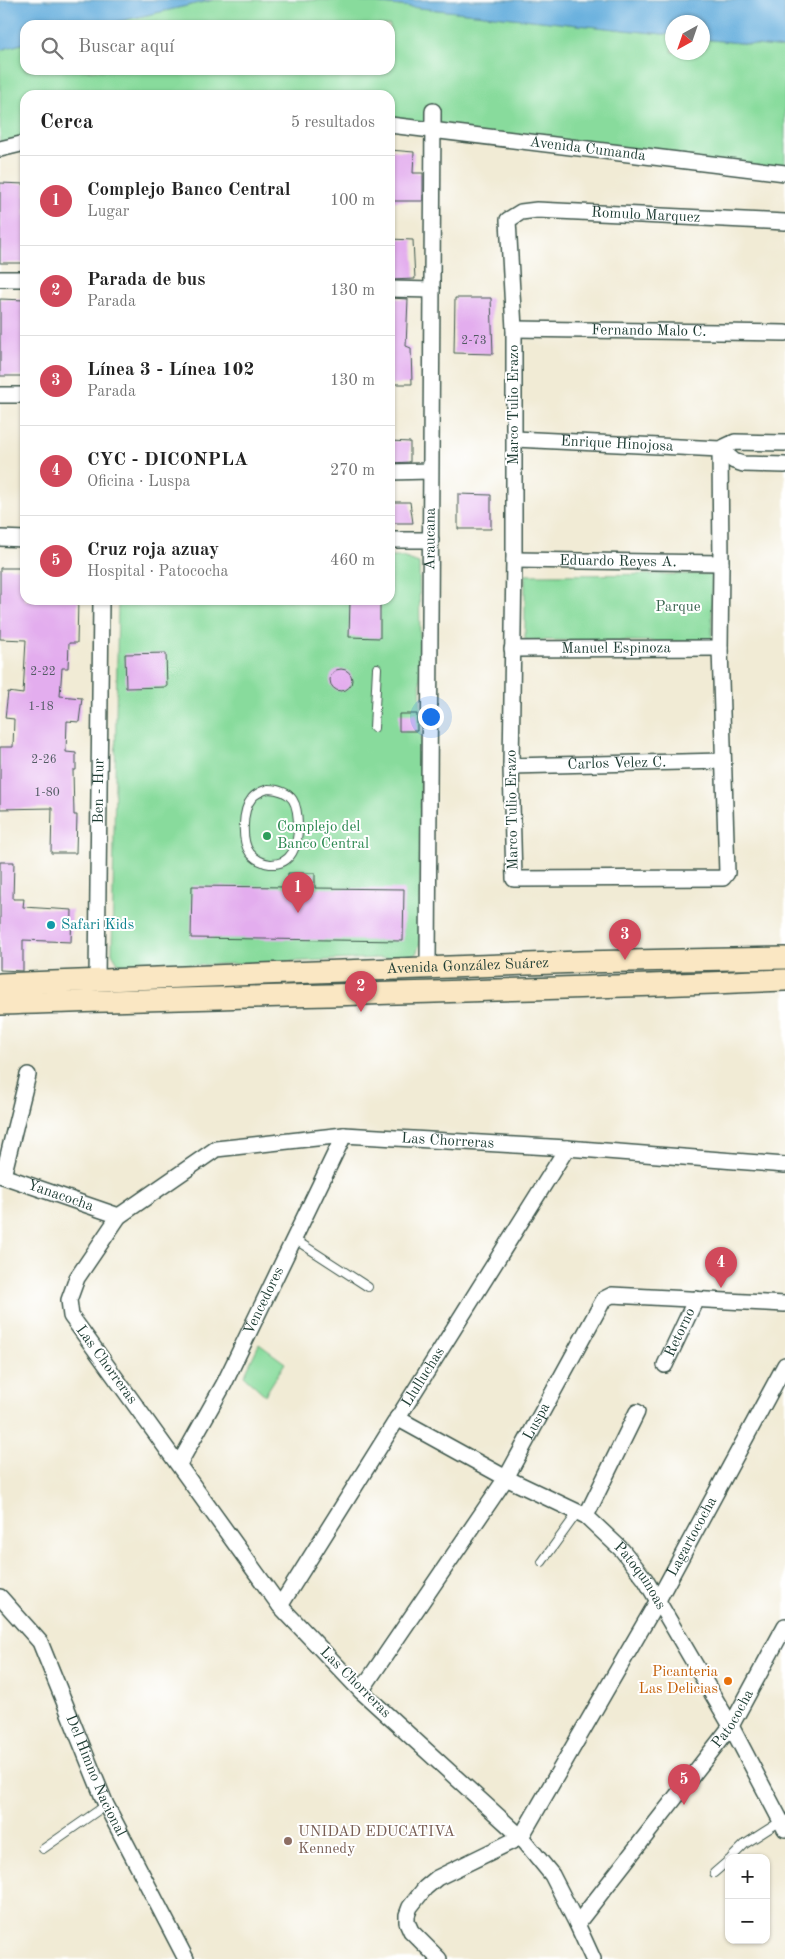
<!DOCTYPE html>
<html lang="es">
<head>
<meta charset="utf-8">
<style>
  :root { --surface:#fff; --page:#f2f2f2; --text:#222; --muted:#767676; --line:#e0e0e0; --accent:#d1495b }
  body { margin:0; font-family:"Old Standard TT",serif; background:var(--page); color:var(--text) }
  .controls { position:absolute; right:15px; bottom:15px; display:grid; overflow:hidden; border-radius:10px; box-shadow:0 1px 4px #0004 }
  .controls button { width:45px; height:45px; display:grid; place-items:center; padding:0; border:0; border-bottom:1px solid var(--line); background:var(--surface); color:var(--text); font:25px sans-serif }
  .compass { position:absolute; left:665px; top:15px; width:45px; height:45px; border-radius:50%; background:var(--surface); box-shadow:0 1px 4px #0004; rotate:220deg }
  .you { position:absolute; left:430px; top:716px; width:18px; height:18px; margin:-12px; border:4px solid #fff; border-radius:50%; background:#1a73e8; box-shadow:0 0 0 8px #1a73e833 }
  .badge { display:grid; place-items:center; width:32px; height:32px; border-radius:50%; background:var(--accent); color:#fff; font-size:16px; font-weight:700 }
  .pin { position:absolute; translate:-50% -41px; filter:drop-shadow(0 1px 2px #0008) }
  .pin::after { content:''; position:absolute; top:26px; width:18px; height:15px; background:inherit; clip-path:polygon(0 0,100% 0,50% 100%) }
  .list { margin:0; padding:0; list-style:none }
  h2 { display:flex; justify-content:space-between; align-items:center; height:65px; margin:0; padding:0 20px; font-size:21px }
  h2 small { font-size:16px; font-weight:400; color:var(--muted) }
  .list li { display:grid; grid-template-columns:32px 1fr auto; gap:15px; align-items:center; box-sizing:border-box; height:90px; padding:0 20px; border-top:1px solid var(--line) }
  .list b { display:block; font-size:19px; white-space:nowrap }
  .list p { margin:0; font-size:16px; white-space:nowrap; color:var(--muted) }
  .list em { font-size:16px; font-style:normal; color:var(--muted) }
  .icon { flex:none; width:28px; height:28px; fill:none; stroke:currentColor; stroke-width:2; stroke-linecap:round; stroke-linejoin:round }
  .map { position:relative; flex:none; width:785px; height:1959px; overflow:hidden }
  .search { position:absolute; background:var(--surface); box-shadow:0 1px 4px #0004; left:20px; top:20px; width:375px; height:55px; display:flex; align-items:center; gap:12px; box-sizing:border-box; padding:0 18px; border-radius:15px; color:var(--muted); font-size:19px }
  .panel { position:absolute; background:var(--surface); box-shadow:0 1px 4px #0004; left:20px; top:90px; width:375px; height:515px; border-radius:15px }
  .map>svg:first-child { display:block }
  .green { fill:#88db9c; stroke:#548c68 }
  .water { fill:#66afdd; stroke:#427688 }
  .building { fill:#e3adee }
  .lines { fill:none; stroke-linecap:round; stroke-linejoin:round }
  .lane-casing { stroke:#3e574c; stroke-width:10 }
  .street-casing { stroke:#3e574c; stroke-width:18 }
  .secondary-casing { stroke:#3e574c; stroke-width:24 }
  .lane { stroke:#fff; stroke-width:8 }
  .street { stroke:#fff; stroke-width:15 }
  .secondary { stroke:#fae7c3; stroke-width:21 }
  .leisure-dot { fill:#2e9e5b; stroke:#fff; stroke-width:2 }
  .culture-dot { fill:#0f9aa8; stroke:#fff; stroke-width:2 }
  .food-dot { fill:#e8710a; stroke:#fff; stroke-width:2 }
  .education-dot { fill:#8d6e63; stroke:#fff; stroke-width:2 }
  .labels { text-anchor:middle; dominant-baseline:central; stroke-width:4; stroke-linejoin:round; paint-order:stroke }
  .number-label { font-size:12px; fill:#505962 }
  .street-label { font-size:15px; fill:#1f3d34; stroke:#fff }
  .park-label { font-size:15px; fill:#39644e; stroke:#fff }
  .leisure-label { font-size:15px; fill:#27864d; stroke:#fff; text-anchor:start }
  .culture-label { font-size:15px; fill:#0d838f; stroke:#fff; text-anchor:start }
  .food-label { font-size:15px; fill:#c56008; stroke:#fff; text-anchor:end }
  .education-label { font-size:15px; fill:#785e54; stroke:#fff; text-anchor:start }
</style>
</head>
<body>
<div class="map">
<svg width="785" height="1959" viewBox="0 0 785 1959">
  <rect width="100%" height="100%" fill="#fff"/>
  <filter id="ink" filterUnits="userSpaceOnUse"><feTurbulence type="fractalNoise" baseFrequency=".02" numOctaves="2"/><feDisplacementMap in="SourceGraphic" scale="10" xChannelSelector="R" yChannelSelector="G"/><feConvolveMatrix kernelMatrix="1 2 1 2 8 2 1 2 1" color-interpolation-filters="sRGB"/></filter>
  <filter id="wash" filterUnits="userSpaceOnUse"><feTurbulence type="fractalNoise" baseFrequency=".0096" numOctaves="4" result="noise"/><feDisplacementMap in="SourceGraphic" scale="20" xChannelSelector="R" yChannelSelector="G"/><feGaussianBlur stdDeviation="1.12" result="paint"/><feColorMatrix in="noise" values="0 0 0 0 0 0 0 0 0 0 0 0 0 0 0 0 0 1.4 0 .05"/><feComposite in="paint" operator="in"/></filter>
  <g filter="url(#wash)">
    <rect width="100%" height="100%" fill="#f1ebd5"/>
    <path class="green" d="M213,0H345L672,35V52H702L703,39L785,48V173L390,125V95H25V140L0,145V50L25,43V70H390V25H103Z
      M390,557H402L419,563L421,728L420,944L416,954L406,957L130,968L118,963L112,953L118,600H390Z
      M712,574V642L525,640V575Z
      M259,1344L285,1363L265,1395L244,1376Z"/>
    <path class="water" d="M6,0H213L103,25H25V43L0,50V1Z
      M345,0H760L785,3V48L703,39L702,22H672V35Z"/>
    <g id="blocks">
      <path class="building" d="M390,150L414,152L413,173H423V201H390Z
        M0,183L25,184V263H0Z
        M390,239L413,240L415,279L390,280Z
        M390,298L408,299L406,346L411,348L412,384H390Z
        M455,298H491L493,354L454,353Z
        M0,299L25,300V376H0Z
        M390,441L410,442V462L390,463Z
        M458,494L491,495V529H458Z
        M390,502H410L413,523H392V520H390Z
        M0,568H25V600H78L77,643H69L68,668H62L60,696L82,698L79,722L67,721L66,752L76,753V770H73L74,815H77L76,853H51L52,808L0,809V747H13L14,719L5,718L8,692L23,694L26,640L0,639Z
        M350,600H380V638L349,637Z
        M166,653L167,687L126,688L125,654Z
        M330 680a11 11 0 1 1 22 0a11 11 0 1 1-22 0Z
        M399,714H417V731H399Z
        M0,862H14L13,899H24L23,907L72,910L71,942L23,940V971L0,970Z
        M288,873H315V888L404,889L403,941L191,938L192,886L288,887Z"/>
    </g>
  </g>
  <g filter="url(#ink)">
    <use href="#blocks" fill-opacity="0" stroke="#3e574c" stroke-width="1"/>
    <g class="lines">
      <defs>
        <path id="lane" d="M374,728L377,668
          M268,789C294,790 298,804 298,827C298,845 292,865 270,864C263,863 255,859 250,853C241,841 242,810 252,798C256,793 262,791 268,789Z
          M294,1239L368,1287
          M542,1562L578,1512
          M43,1849L106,1805
          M731,1858L745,1844L781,1821
          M714,1873L729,1860"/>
        <g id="street">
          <path id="s1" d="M390,125L785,173"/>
          <path d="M0,149L25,143"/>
          <path d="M0,279H25"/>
          <path d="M390,289L432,290"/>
          <path id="s2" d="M514,329L785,333"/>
          <path d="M0,395H25"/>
          <path id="s3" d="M515,439L720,449L735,442L785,443"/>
          <path id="s4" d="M720,449L721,563L720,648L727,873L723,878L514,879L511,766L514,560V329L508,220L521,212L537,210L785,222"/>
          <path d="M720,449L734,461L743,464L785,465"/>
          <path d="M390,472L430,471"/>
          <path d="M0,538L25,539"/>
          <path d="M390,540H431"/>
          <path id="s5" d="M514,560L721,563"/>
          <path id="s6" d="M512,649L720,648"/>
          <path id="s7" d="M511,766L723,761"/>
          <path id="s8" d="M428,968L433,111"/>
          <path id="s9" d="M97,981L101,600"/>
          <path id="s10" d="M0,1175L119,1216"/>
          <path d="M3,1176L28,1075"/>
          <path id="s11" d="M665,1365L696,1299"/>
          <path id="s12" d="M397,1418L506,1478L586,1516L622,1550L645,1579L731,1726L785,1829"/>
          <path id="s13" d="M179,1464L224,1384L344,1135"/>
          <path d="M586,1516L637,1412"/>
          <path id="s14" d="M0,1597L40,1642L106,1805L186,1959"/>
          <path id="s15" d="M280,1606L567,1148"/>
          <path id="s16" d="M361,1691L506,1478L604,1299L612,1295L785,1304"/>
          <path id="s17" d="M577,1924L731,1726L785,1626"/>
          <path id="s18" d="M439,1959L411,1931L407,1922V1915L410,1907L425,1888L437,1878L521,1837L657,1602L785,1365"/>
          <path id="s19" d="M593,1959L577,1924L552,1875L521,1837L361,1691L280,1606L71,1316L69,1300L77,1278L119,1216L216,1149L344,1135L567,1148L785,1165"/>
        </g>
        <g id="secondary">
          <path id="s20" d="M0,984L579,962L785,958"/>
          <path d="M0,1004C262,996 523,991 785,980"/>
        </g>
      </defs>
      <use href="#lane" class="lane-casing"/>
      <use href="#street" class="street-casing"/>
      <use href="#secondary" class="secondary-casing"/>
      <use href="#lane" class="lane"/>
      <use href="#street" class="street"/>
      <use href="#secondary" class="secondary"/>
    </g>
  </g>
  <circle class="leisure-dot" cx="267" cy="836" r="5"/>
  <circle class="culture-dot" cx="51" cy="925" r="5"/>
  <circle class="food-dot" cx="728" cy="1681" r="5"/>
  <circle class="education-dot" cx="288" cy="1841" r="5"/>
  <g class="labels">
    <g class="number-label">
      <text x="474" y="341">2-73</text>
      <text x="43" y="672">2-22</text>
      <text x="41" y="707">1-18</text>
      <text x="44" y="760">2-26</text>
      <text x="47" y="793">1-80</text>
    </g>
    <g class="street-label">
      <text stroke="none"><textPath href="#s1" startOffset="199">Avenida Cumanda</textPath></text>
      <text stroke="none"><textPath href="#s4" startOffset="1439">Romulo Marquez</textPath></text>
      <text stroke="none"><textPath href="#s2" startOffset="135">Fernando Malo C.</textPath></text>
      <text transform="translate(514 405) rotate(-90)">Marco Tulio Erazo</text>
      <text stroke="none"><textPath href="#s3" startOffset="102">Enrique Hinojosa</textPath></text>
      <text stroke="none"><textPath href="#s8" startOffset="429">Araucana</textPath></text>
      <text stroke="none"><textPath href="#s5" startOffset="104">Eduardo Reyes A.</textPath></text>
      <text stroke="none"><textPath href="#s6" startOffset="104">Manuel Espinoza</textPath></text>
      <text stroke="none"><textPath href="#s7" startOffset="106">Carlos Velez C.</textPath></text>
      <text stroke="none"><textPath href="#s9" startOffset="190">Ben - Hur</textPath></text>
      <text transform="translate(513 810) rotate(-91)">Marco Tulio Erazo</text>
      <text stroke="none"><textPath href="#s20" startOffset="468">Avenida González Suárez</textPath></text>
      <text stroke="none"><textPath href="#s19" startOffset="1299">Las Chorreras</textPath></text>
      <text stroke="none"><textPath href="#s10" startOffset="64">Yanacocha</textPath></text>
      <text stroke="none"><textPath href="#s13" startOffset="184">Vencedores</textPath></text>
      <text stroke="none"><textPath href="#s11" startOffset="36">Retorno</textPath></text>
      <text transform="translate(106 1365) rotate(54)">Las Chorreras</text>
      <text stroke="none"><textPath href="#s15" startOffset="270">Llulluchas</textPath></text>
      <text stroke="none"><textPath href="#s16" startOffset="322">Luspa</textPath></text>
      <text stroke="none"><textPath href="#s18" startOffset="544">Lagartococha</textPath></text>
      <text stroke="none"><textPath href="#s12" startOffset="294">Patoquinoas</textPath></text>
      <text transform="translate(355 1683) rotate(45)">Las Chorreras</text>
      <text stroke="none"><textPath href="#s17" startOffset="258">Patococha</textPath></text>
      <text stroke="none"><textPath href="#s14" startOffset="205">Del Himno Nacional</textPath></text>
    </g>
    <g class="park-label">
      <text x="678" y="607">Parque</text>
    </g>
    <g class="leisure-label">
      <text x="277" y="827">Complejo del<tspan x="277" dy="17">Banco Central</tspan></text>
    </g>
    <g class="culture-label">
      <text x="61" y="925">Safari Kids</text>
    </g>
    <g class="food-label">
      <text x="718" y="1672">Picanteria<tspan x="718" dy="17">Las Delicias</tspan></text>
    </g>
    <g class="education-label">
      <text x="298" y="1832">UNIDAD EDUCATIVA<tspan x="298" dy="17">Kennedy</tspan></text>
    </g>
  </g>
</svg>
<div class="controls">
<button>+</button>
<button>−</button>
</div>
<svg class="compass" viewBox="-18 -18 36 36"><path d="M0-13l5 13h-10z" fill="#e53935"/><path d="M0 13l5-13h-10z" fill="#767676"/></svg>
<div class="you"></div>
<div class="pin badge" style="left:298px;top:913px">1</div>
<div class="pin badge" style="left:361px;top:1012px">2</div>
<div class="pin badge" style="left:625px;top:960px">3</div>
<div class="pin badge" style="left:721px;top:1288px">4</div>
<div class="pin badge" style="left:684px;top:1805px">5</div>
<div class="search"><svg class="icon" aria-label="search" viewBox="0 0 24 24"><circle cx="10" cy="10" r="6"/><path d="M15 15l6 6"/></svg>Buscar aquí</div>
<section class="panel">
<h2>Cerca<small>5 resultados</small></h2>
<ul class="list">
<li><span class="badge">1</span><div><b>Complejo Banco Central</b><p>Lugar</p></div><em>100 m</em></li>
<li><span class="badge">2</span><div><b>Parada de bus</b><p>Parada</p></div><em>130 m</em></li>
<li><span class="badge">3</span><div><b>Línea 3 - Línea 102</b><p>Parada</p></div><em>130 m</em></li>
<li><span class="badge">4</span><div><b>CYC - DICONPLA</b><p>Oficina · Luspa</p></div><em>270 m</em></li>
<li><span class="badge">5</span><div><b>Cruz roja azuay</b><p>Hospital · Patococha</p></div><em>460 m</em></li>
</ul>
</section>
</div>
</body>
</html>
